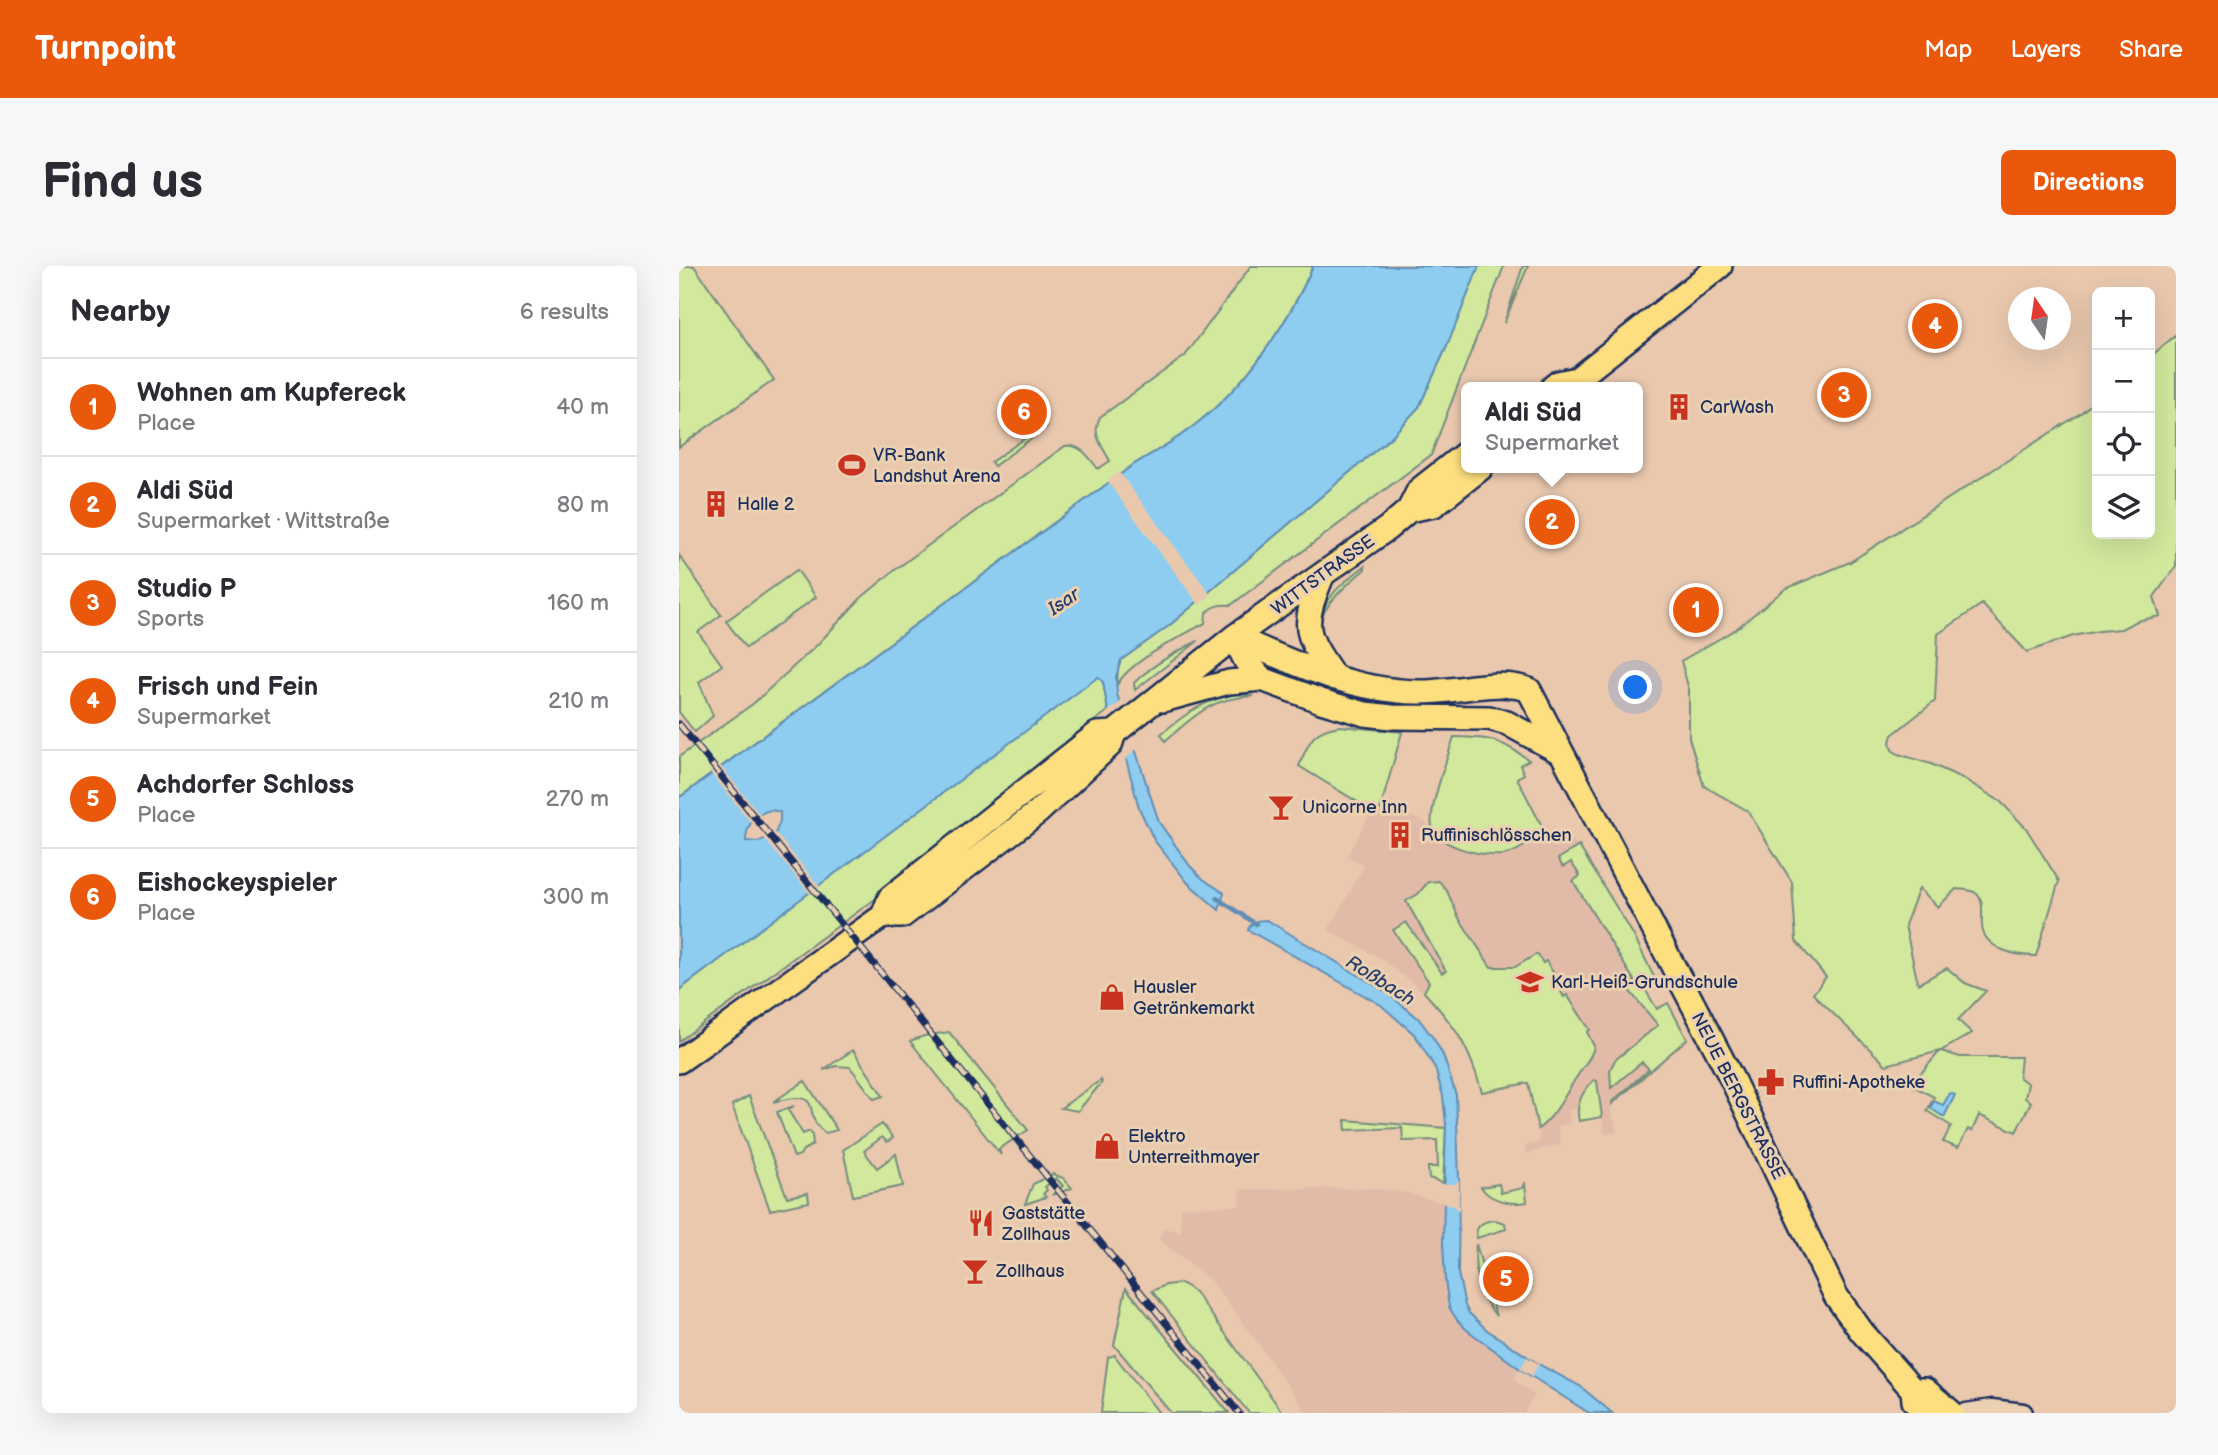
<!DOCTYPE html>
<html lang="en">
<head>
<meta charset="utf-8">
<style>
  :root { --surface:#fff; --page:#f7f7f7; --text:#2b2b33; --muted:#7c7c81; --line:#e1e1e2; --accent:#ea580c }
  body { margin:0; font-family:"Balsamiq Sans",sans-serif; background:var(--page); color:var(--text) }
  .controls { position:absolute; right:21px; top:21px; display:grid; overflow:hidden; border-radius:10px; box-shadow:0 7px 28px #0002 }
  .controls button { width:63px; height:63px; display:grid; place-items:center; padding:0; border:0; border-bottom:2px solid var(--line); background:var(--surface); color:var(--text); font:35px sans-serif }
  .compass { position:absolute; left:1329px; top:21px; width:63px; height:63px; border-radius:50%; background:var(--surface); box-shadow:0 7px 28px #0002; rotate:347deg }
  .you { position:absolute; left:957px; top:422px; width:24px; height:24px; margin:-18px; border:5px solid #fff; border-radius:50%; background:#1a73e8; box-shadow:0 0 0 10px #1a73e833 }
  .badge { display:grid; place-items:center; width:46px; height:46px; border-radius:50%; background:var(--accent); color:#fff; font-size:23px; font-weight:700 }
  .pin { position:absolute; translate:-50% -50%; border:4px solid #fff; box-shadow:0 2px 7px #0006 }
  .popup { position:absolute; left:782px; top:116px; width:182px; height:91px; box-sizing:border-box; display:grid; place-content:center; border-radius:10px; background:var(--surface); filter:drop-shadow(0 2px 5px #0005); font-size:23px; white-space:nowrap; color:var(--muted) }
  .popup b { font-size:26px; color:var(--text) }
  .popup::after { content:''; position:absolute; left:50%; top:100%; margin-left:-14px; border:14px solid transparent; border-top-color:var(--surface) }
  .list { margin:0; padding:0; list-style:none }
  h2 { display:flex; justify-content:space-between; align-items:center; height:91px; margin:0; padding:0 28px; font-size:30px }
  h2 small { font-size:23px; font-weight:400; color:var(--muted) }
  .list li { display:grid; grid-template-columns:46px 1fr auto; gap:21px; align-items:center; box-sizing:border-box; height:98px; padding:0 28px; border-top:2px solid var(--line) }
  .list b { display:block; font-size:26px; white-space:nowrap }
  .list p { margin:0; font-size:23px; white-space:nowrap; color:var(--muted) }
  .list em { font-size:23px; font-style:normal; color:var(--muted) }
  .icon { flex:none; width:38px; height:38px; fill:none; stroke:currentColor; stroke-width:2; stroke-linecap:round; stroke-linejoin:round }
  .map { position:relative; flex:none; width:1497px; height:1147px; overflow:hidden; border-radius:10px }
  header { display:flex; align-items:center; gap:42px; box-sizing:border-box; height:98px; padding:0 35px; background:var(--accent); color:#fff }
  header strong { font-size:33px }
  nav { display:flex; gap:38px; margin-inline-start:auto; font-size:24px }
  .intro { display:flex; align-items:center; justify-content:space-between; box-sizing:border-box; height:168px; padding:0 42px }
  h1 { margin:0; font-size:49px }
  .button { padding:18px 32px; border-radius:10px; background:var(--accent); color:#fff; font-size:24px; font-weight:700 }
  main { display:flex; gap:42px; padding:0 42px }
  aside { flex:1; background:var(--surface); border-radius:10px; box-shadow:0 7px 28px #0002 }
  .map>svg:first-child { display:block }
  .built { fill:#e2bba8 }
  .green { fill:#d1e89d; stroke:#768c7e; stroke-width:2 }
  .water { fill:#8ecdef; stroke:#608eb5; stroke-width:2; fill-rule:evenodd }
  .pier { fill:#e9c8ae }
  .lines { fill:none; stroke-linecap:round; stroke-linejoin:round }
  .stream { stroke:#608eb5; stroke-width:4.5 }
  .minor-casing { stroke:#1b2f5e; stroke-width:23 }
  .major-casing { stroke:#1b2f5e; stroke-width:28 }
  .minor { stroke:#ebd1b2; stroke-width:18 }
  .major { stroke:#fedf80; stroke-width:23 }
  .rail-casing { stroke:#1b2f5e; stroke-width:7 }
  .rail { stroke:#ebd1b2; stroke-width:4.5; stroke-dasharray:13; stroke-linecap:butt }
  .labels { text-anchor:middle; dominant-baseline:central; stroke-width:6; stroke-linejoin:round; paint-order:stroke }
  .poi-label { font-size:18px; fill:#1b2f5e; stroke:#ebd1b2; text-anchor:start }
  .street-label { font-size:18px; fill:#1b2f5e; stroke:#ebd1b2 }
  .water-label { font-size:19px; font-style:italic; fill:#263f6c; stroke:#ebd1b2 }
</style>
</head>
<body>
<header>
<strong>Turnpoint</strong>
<nav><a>Map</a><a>Layers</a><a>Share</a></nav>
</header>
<div class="intro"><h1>Find us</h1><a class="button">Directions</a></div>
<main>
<aside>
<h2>Nearby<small>6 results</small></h2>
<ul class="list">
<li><span class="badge">1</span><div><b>Wohnen am Kupfereck</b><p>Place</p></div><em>40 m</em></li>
<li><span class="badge">2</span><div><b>Aldi Süd</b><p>Supermarket · Wittstraße</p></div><em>80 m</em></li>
<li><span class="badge">3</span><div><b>Studio P</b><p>Sports</p></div><em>160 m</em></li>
<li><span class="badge">4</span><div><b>Frisch und Fein</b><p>Supermarket</p></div><em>210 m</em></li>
<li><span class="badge">5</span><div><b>Achdorfer Schloss</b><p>Place</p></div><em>270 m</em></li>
<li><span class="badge">6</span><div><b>Eishockeyspieler</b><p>Place</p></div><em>300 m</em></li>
</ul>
</aside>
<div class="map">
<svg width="1497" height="1147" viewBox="0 0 1497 1147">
  <rect width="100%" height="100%" fill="#e9c8ae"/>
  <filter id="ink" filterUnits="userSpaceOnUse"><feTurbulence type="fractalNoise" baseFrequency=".0143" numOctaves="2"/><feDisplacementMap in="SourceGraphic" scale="14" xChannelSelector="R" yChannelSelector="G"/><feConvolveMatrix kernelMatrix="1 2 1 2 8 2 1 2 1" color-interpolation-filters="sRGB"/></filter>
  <g filter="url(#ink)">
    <path class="built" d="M694,542L738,552L753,561L759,571L806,588L825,589L841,582L873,563L881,580L894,574L900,580L955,670L976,713L964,720L974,738L978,743L989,737L1008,773L933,838L932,845L938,866L926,868L923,851L900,855L897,842L889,844L891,857L879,860L882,879L847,887L846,880L861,876L849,817L803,826L794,797L774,758L745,726L704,694L649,664L685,600L668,590Z
      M693,922L725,926L764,937L765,1014L770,1041L788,1064L841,1103L836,1111L837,1115L856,1129L845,1147H628L578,1076L532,1015L481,974L484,962L502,966V941L560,940L561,923Z"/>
    <path class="green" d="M0,0H15L95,114L0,181Z
      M572,0H634C610,57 566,120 517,158C498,174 475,186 454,199L1,531L0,529V491L75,437L138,379L182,332L217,303L386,180C402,178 410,191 419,203L431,195C423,179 412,169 421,151L506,90Z
      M800,0H825L752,189L552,339C540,338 536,339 527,347L526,357C502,370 450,396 438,419L439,401L442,394L491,359L712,171L740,141L768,80Z
      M844,0H849L825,57Z
      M1497,69V300L1475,331L1481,350L1458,355L1442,363L1420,365L1394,370L1348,386L1303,338L1259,368L1256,435L1213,469L1211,476L1213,484L1219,488L1252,498L1285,513L1322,536L1347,562L1380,615L1357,690C1339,690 1305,684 1303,660C1302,650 1306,636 1298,628C1293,623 1283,624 1277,623L1259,641L1240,622L1226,659L1239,718L1268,702L1286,717L1307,725L1279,754L1293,767L1262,785L1281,791H1342L1340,811L1349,818L1346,832L1352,836L1337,866L1300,849L1293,865L1289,863L1279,882L1264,876L1272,860L1248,845L1255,831L1232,819L1261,785L1207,799L1134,728L1147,711L1117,675L1113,616L1069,545L1025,520L1010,472V424L1002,395L1057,363L1106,323L1171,296L1402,147L1418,133V268H1471V91Z
      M365,159L368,161L315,200L312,196Z
      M0,289L42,349L19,366L43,399L20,416L34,450L16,466L0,446Z
      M686,300V303C666,320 647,336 638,361C646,330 662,318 686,300Z
      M118,304L137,331L67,382L47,355Z
      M519,375L456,424L455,417C473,399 496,386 519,375Z
      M416,411L421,412L424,416L429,445L393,471L306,548L199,631L0,775V724Z
      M559,428L575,430C530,433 520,446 486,475L482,468C506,448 528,432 559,428Z
      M661,460L723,466L701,544L682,538L620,500C630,475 633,464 661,460Z
      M775,471C812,472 819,472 850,494L841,499L845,508L838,512L866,566C853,573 840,587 824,589C805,591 758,581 753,560C749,544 769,490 775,471Z
      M900,580L955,670L976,713L964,720L978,743L989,737L1008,773L933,838V836L970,803L963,796L932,822L931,804L936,794L979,759L948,722L956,716L894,615L901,610L892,596L884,601L879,593Z
      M760,615L768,625L780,652L812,701H836L858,688L864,697L867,695L884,723L882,726L885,731L888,729L911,764L908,766L915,780C913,793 905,798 899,809C886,828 878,849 859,863L849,817L803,826C789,779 778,762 745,726L750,716L714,664L727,656L763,707L767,705L727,635L739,628L749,616Z
      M270,766L349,864L320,883L322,889L231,775L245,770Z
      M174,784L204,830L195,833L171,801L157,800L144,804Z
      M422,814L423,816L399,845L382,842Z
      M915,814L918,815L923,851L900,855C896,840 903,825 915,814Z
      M126,815L158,864L147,867C119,850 151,821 94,836Z
      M70,830L108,931L129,927L130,936L91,944L53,839Z
      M115,840L109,844L124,868L131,865L133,869L134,879L124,884L121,889L115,891L98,846Z
      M666,854L767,862L764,917L750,912L749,901H759L758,874L724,875L723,862L667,864Z
      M203,858L214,872L208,876L203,871L185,885L198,902L217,888L224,920L174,930L164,884Z
      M374,908L384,912L393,922L373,929L384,920L377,912L366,921L368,924L364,928L367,931L346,938L354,918Z
      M820,918L822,927L844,922L846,918L848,936C833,939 811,935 802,921Z
      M816,954L826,957L827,963L798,972C795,959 805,955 816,954Z
      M797,978L817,1050C799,1028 794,1006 797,978Z
      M502,1017L516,1026L604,1147H570L473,1025L487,1019Z
      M447,1022L550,1147H492L435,1079Z
      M436,1089V1090L480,1147H422L429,1091Z"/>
    <path class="water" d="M634,0H800L768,80L740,141L712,171L491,359L442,394L437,411L438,428L480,556L511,600L524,613L545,627L540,644L509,617L475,574L460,542L447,493L429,445L424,416L419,411L0,724V532L454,199C475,186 498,174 517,158C566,120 610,57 634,0ZM92,544L101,546V555L96,568L79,576L67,575C67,559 76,547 92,544Z
      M588,654L707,726L739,752L755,773L764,789L777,829L780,914L779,1007L786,1040L790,1047L808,1064L861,1099L901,1120L933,1147H910L841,1103L788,1064L778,1054L770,1041L766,1014L764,975L767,858L764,830L756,802L736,769L702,739L569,664C572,655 579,654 588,654Z
      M1271,827L1276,829L1265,851L1251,842L1255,835L1264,839Z"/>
    <path class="pier" d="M440,206L532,329L520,339L428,215Z
      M444,434L460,481L444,495L427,447Z
      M40,498L83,551L74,559L30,505Z
      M94,564L141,621L131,628L84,571Z
      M780,914V946L775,940L764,937V918H776Z
      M848,1091L860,1098L853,1110L841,1103Z"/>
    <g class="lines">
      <path class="stream" d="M538,632L577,658"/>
      <defs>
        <path id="minor" d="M1287,1147L1313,1143L1344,1147"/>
        <path id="major" d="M874,121L879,117L898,113L1041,0
          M730,244L755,239L802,202
          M643,310C622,361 625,367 656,412
          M555,371L567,395L583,413L642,435L686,448L713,451L810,452L828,457L881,486
          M555,371C614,397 673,425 739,426C772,427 822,412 850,424
          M850,424L1053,813L1157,1030L1183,1066L1234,1124L1235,1135L1247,1147
          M484,434L550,416L583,413
          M204,650L211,632L418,468L435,467L555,371L709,262L730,244L740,224L787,187
          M0,795L204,650H223L359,546L431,479L435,467
          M1234,1124H1246L1273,1147"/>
      </defs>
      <use href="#minor" class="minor-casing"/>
      <use href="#major" class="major-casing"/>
      <use href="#minor" class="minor"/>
      <use href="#major" class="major"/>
      <defs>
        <path id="rail" d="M0,458L560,1147"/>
      </defs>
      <use href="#rail" class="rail-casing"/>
      <use href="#rail" class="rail"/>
    </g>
  </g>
  <defs>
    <symbol id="building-bare" viewBox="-9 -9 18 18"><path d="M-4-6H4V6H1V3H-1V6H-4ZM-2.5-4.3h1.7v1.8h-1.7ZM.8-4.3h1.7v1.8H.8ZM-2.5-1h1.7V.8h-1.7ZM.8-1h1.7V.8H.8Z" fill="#c8321e" stroke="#ebd1b2" stroke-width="2.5" paint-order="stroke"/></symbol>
    <symbol id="stadium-bare" viewBox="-9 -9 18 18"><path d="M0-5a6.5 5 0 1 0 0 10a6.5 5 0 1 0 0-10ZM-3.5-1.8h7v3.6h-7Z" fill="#c8321e" stroke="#ebd1b2" stroke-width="2.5" paint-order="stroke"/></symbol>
    <symbol id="bar-bare" viewBox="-9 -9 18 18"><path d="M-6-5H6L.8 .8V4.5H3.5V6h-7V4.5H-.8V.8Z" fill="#c8321e" stroke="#ebd1b2" stroke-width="2.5" paint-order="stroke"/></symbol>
    <symbol id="school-bare" viewBox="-9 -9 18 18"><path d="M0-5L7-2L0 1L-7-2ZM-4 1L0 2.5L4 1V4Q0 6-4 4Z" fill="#c8321e" stroke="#ebd1b2" stroke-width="2.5" paint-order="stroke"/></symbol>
    <symbol id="shop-bare" viewBox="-9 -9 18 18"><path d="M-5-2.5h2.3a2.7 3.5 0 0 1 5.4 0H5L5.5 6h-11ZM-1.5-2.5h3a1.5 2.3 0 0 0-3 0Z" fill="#c8321e" stroke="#ebd1b2" stroke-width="2.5" paint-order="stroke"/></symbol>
    <symbol id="pharmacy-bare" viewBox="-9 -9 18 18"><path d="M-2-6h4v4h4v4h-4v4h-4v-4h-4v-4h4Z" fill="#c8321e" stroke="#ebd1b2" stroke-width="2.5" paint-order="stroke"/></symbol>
    <symbol id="restaurant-bare" viewBox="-9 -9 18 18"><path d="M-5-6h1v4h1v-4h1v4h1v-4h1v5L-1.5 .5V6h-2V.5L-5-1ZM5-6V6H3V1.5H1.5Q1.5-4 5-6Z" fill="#c8321e" stroke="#ebd1b2" stroke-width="2.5" paint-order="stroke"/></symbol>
  </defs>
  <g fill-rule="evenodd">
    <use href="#building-bare" x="981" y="122" width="38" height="38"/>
    <use href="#stadium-bare" x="154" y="180" width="38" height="38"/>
    <use href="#building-bare" x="18" y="219" width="38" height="38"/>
    <use href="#bar-bare" x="583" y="522" width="38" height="38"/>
    <use href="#building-bare" x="702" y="550" width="38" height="38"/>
    <use href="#school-bare" x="832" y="697" width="38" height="38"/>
    <use href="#shop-bare" x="414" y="712" width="38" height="38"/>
    <use href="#pharmacy-bare" x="1073" y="797" width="38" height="38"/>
    <use href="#shop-bare" x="409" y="861" width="38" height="38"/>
    <use href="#restaurant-bare" x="283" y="938" width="38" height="38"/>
    <use href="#bar-bare" x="277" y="986" width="38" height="38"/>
  </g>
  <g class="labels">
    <g class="poi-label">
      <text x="1021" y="141">CarWash</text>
      <text x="194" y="189">VR-Bank<tspan x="194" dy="21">Landshut Arena</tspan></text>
      <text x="58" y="238">Halle 2</text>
      <text x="623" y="541">Unicorne Inn</text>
      <text x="742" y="569">Ruffinischlösschen</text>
      <text x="872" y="716">Karl-Heiß-Grundschule</text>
      <text x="454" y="721">Hausler<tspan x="454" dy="21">Getränkemarkt</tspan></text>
      <text x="1113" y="816">Ruffini-Apotheke</text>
      <text x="449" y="870">Elektro<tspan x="449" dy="21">Unterreithmayer</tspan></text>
      <text x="323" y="947">Gaststätte<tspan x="323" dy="21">Zollhaus</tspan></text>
      <text x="317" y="1005">Zollhaus</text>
    </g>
    <g class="street-label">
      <text transform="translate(644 309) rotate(-36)">WITTSTRASSE</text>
      <text transform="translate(1059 830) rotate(63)">NEUE BERGSTRASSE</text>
    </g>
    <g class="water-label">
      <text transform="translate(385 336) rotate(-34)">Isar</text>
      <text transform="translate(701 715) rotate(32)">Roßbach</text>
    </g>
  </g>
</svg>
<div class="controls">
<button>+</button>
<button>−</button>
<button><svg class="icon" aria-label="locate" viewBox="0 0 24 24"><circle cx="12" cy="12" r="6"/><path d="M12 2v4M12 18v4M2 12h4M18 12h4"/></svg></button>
<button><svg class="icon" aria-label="layers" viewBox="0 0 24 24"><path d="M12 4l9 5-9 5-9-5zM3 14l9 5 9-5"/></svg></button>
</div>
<svg class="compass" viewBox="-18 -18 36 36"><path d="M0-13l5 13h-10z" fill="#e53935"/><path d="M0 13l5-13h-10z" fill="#7c7c81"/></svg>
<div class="you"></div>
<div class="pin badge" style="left:1017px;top:344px">1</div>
<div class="pin badge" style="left:873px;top:256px">2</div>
<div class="popup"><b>Aldi Süd</b>Supermarket</div>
<div class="pin badge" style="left:1165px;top:129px">3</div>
<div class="pin badge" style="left:1256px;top:60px">4</div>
<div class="pin badge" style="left:827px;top:1013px">5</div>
<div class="pin badge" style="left:345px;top:146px">6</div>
</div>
</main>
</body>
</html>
